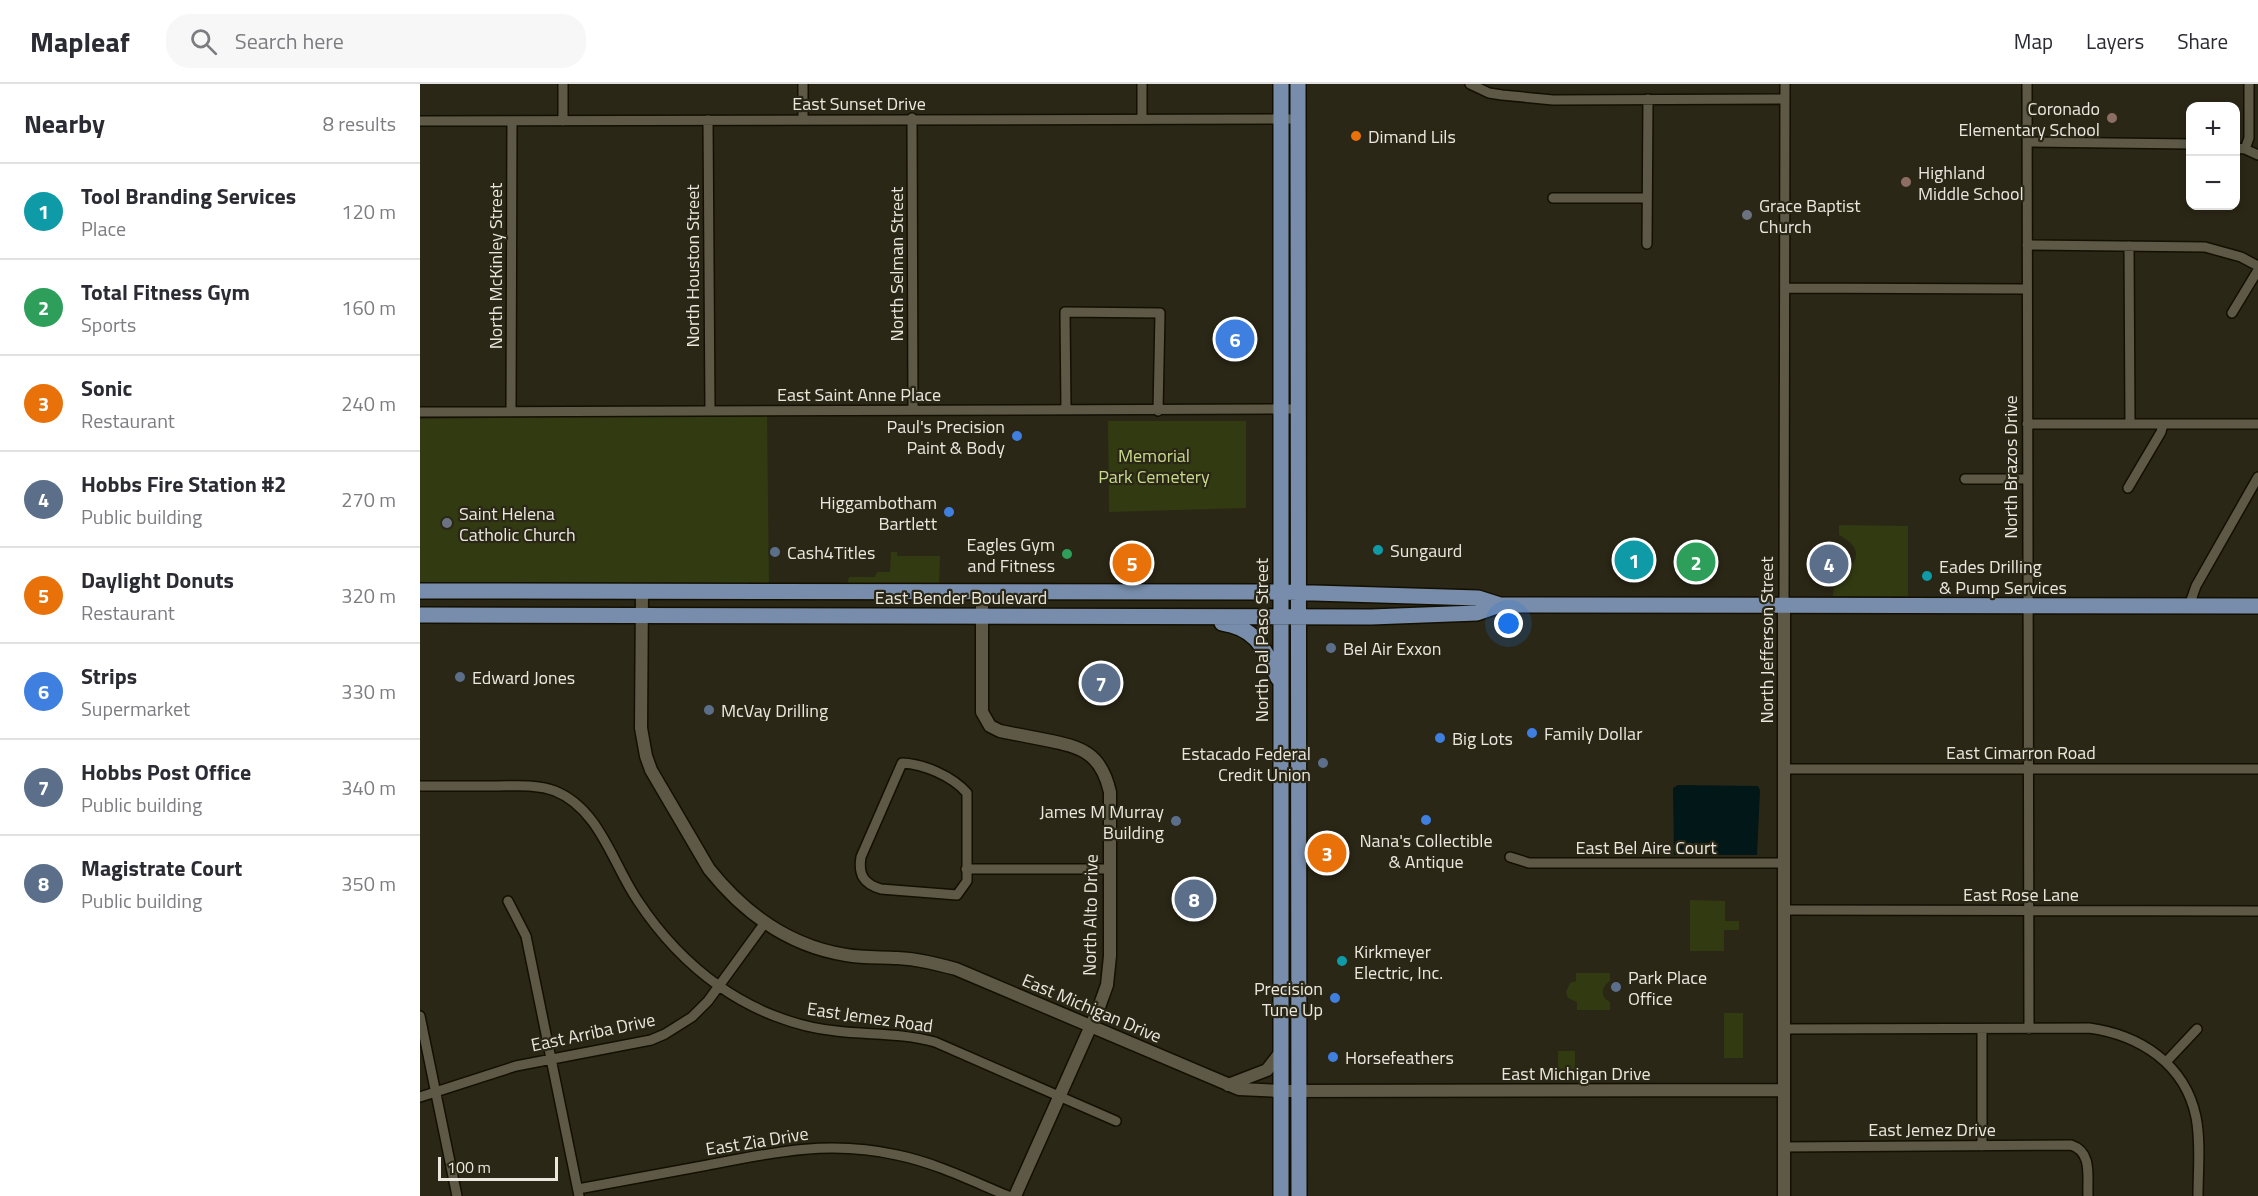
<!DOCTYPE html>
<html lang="en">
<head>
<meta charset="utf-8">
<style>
  :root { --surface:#fff; --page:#f7f7f7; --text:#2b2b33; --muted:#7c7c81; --line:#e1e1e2; --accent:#407283 }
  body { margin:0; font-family:"Titillium Web",sans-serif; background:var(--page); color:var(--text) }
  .controls { position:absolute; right:18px; top:18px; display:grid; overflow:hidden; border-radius:12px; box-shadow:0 3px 9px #0003 }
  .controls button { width:54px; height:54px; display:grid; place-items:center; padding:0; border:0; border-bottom:2px solid var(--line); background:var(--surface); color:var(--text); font:30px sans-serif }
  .scale { position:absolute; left:18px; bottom:15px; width:120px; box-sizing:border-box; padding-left:6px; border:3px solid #eae8de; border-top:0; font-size:16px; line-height:21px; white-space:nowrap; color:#eae8de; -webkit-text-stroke:4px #2b2716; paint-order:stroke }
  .you { position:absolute; left:1089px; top:540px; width:21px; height:21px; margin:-15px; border:4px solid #fff; border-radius:50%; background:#1a73e8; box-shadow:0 0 0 9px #1a73e833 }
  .badge { display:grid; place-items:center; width:39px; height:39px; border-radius:50%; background:var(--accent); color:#fff; font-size:20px; font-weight:700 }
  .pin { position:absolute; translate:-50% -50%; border:3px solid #fff; box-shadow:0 2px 6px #0006 }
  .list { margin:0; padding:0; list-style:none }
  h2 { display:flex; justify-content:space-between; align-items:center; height:78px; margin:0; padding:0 24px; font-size:26px }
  h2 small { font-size:20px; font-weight:400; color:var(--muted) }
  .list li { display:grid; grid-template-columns:39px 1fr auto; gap:18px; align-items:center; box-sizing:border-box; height:96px; padding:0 24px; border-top:2px solid var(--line) }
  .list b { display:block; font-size:22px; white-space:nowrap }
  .list p { margin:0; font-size:20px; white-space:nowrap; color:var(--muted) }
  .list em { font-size:20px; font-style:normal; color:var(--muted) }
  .icon { flex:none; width:33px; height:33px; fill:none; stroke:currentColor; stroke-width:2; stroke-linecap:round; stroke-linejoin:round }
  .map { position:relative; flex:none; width:1838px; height:1112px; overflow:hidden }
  header { display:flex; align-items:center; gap:36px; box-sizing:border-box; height:84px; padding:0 30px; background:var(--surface); border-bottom:2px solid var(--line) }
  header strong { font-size:28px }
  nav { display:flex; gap:33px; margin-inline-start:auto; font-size:21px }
  .search { width:420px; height:54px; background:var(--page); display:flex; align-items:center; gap:15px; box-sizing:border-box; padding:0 21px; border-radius:24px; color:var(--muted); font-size:22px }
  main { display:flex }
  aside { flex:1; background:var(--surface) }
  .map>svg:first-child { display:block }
  .green { fill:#323a12 }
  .water { fill:#021717 }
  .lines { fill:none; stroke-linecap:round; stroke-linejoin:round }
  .minor-casing { stroke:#131002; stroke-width:12 }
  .tertiary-casing { stroke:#131002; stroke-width:15 }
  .primary-casing { stroke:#131002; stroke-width:18 }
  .minor { stroke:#5d5946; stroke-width:9 }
  .tertiary { stroke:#5d5946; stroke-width:12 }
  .primary { stroke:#778dab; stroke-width:15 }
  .education-dot { fill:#8d6e63; stroke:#2b2716; stroke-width:2 }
  .food-dot { fill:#e8710a; stroke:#2b2716; stroke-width:2 }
  .worship-dot { fill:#6b7280; stroke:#2b2716; stroke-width:2 }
  .shop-dot { fill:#3f7fe0; stroke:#2b2716; stroke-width:2 }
  .culture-dot { fill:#0f9aa8; stroke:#2b2716; stroke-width:2 }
  .service-dot { fill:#5c6f8a; stroke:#2b2716; stroke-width:2 }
  .leisure-dot { fill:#2e9e5b; stroke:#2b2716; stroke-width:2 }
  .labels { text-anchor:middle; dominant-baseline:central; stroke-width:4.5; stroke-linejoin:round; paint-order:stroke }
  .street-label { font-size:18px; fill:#eae8de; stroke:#2b2716 }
  .poi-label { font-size:18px; fill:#eae8de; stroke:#2b2716; text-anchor:start }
  .park-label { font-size:18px; fill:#c8da8c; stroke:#2b2716 }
</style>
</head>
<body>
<header>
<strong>Mapleaf</strong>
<div class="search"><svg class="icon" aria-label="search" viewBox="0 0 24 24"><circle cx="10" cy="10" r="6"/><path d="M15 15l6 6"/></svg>Search here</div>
<nav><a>Map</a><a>Layers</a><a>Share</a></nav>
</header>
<main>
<aside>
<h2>Nearby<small>8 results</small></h2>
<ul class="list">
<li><span class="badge" style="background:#0f9aa8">1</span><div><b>Tool Branding Services</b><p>Place</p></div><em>120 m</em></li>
<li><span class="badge" style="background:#2e9e5b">2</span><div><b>Total Fitness Gym</b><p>Sports</p></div><em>160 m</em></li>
<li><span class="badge" style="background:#e8710a">3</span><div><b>Sonic</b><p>Restaurant</p></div><em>240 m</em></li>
<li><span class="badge" style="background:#5c6f8a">4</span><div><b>Hobbs Fire Station #2</b><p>Public building</p></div><em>270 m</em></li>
<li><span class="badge" style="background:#e8710a">5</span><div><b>Daylight Donuts</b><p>Restaurant</p></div><em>320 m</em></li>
<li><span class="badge" style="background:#3f7fe0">6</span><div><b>Strips</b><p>Supermarket</p></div><em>330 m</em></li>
<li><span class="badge" style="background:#5c6f8a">7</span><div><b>Hobbs Post Office</b><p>Public building</p></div><em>340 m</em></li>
<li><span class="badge" style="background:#5c6f8a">8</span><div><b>Magistrate Court</b><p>Public building</p></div><em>350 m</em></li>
</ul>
</aside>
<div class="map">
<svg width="1838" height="1112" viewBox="0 0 1838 1112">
  <rect width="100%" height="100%" fill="#2b2716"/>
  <path class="green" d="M347,330L349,502H0V335Z
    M688,337H826V424L689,428Z
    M1419,441L1488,442V512H1413L1414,502C1431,483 1451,468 1419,451Z
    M471,468H477V472H520L519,501H427L429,493H455L457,488H470Z
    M1270,816L1305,817V837H1319V846H1304V867H1270Z
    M1156,889H1190V897C1181,903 1180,913 1190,918V926H1157V918L1148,914L1146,908L1150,899L1156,897Z
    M1304,929H1323V974H1304Z
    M1138,967H1155V986H1138Z"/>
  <path class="water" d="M1258,701L1338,702L1340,706L1337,771H1254L1253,704Z"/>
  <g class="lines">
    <defs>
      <path id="minor" d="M143,0V37
        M1050,0L1069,9L1082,11L1133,16L1365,15
        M1607,0L1609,945
        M492,34L493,326
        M722,35V0
        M288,36L290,326
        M383,36V0
        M0,37L878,35
        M1607,58L1770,60
        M1816,64L1825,65L1838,71
        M1825,65L1829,54V0
        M1133,114H1227
        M1227,160L1228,15
        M1607,161L1785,163L1821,173L1838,182
        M1709,162L1710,340
        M1365,204L1607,205
        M1812,229L1838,186
        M646,326L645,228L740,229L738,327
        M91,327L92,37
        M0,328L878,325
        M1607,340H1838
        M1545,395H1607
        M1708,404L1741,348L1743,340
        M1364,521L1365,0
        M1769,522L1776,502L1838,393
        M482,679C504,680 532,692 547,709V797L537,811L461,805C444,800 438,791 441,773Z
        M1364,685H1838
        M0,702C26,702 51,702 77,702C96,702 117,700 135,707C180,725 193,781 218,817C239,849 268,880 299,902C333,926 375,943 416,947C449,951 483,949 515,958L696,1037
        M1090,773L1109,779H1363
        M546,785H690
        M88,817L106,852L159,1112
        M1364,826L1838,827
        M0,932L37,1112
        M1364,945L1669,944C1720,951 1765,980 1776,1033C1781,1058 1778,1086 1778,1112
        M1562,945V1062
        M1746,978L1777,945
        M0,1013L96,982L231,956L245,950L272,933L288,917L344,840
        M1364,1063L1651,1061C1673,1068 1667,1093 1668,1112
        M158,1105C201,1097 244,1089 288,1081C354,1068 409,1056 477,1071C516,1079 552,1097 588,1112"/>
      <path id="tertiary" d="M222,508L221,644L226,672L231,686L289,785C324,829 369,862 426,871C443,874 460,873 477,874C498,875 517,880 536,885L819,1005L861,1007L1364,1006
        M562,508V628L570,642L580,647C595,650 611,653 626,656C662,663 681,669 690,708V872L687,901L678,926L595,1112
        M1364,521V1112
        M808,1001L847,986L861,968"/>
      <path id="primary" d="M861,0V1112
        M878,0L879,1112
        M0,507L861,508L1058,514L1080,521H1098L1838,522
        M0,531L951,533L1057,529L1080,521
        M802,539C837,544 844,565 858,594"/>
    </defs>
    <use href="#minor" class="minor-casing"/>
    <use href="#tertiary" class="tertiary-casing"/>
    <use href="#primary" class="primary-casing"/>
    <use href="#minor" class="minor"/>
    <use href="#tertiary" class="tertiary"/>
    <use href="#primary" class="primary"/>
  </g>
  <g class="education-dot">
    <circle cx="1692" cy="34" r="6"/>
    <circle cx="1486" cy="98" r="6"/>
  </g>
  <circle class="food-dot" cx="936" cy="52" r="6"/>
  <g class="worship-dot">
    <circle cx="1327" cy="131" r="6"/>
    <circle cx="27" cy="439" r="6"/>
  </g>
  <g class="shop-dot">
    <circle cx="597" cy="352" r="6"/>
    <circle cx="529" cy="428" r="6"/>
    <circle cx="1112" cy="649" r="6"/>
    <circle cx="1020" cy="654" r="6"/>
    <circle cx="1006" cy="736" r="6"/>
    <circle cx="915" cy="914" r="6"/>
    <circle cx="913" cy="973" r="6"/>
  </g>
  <g class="culture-dot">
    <circle cx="958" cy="466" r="6"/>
    <circle cx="1507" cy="492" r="6"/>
    <circle cx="922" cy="877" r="6"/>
  </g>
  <g class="service-dot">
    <circle cx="355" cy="468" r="6"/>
    <circle cx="911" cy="564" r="6"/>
    <circle cx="40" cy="593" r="6"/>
    <circle cx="289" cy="626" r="6"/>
    <circle cx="903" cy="679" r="6"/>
    <circle cx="756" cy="737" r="6"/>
    <circle cx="1196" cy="903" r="6"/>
  </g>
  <circle class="leisure-dot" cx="647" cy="470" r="6"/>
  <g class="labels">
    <g class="street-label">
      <text x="439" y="19">East Sunset Drive</text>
      <text transform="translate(476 180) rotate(-90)">North Selman Street</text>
      <text transform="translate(75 182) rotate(-90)">North McKinley Street</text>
      <text transform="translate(272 182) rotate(-90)">North Houston Street</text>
      <text x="439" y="310">East Saint Anne Place</text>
      <text transform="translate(1590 383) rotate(-90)">North Brazos Drive</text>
      <text x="541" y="513">East Bender Boulevard</text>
      <text transform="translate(841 556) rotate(-90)">North Dal Paso Street</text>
      <text transform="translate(1346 556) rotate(-90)">North Jefferson Street</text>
      <text x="1601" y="668">East Cimarron Road</text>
      <text x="1226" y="763">East Bel Aire Court</text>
      <text x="1601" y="810">East Rose Lane</text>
      <text transform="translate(670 831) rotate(-89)">North Alto Drive</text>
      <text transform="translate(672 924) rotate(23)">East Michigan Drive</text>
      <text transform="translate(450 933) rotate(8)">East Jemez Road</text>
      <text transform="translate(173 948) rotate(-12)">East Arriba Drive</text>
      <text x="1156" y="989">East Michigan Drive</text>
      <text x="1512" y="1045">East Jemez Drive</text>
      <text transform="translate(337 1057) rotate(-9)">East Zia Drive</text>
    </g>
    <g class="poi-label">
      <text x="1680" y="24" text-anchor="end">Coronado<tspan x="1680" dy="21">Elementary School</tspan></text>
      <text x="948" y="52">Dimand Lils</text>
      <text x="1498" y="88">Highland<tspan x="1498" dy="21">Middle School</tspan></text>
      <text x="1339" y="121">Grace Baptist<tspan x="1339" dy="21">Church</tspan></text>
      <text x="585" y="342" text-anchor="end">Paul's Precision<tspan x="585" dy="21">Paint &amp; Body</tspan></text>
      <text x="517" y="418" text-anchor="end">Higgambotham<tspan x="517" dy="21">Bartlett</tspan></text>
      <text x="39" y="429">Saint Helena<tspan x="39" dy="21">Catholic Church</tspan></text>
      <text x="635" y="460" text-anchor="end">Eagles Gym<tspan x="635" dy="21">and Fitness</tspan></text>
      <text x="970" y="466">Sungaurd</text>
      <text x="367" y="468">Cash4Titles</text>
      <text x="1519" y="482">Eades Drilling<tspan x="1519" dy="21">&amp; Pump Services</tspan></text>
      <text x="923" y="564">Bel Air Exxon</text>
      <text x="52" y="593">Edward Jones</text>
      <text x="301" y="626">McVay Drilling</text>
      <text x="1124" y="649">Family Dollar</text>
      <text x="1032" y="654">Big Lots</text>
      <text x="891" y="669" text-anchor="end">Estacado Federal<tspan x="891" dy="21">Credit Union</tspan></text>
      <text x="744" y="727" text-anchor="end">James M Murray<tspan x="744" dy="21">Building</tspan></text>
      <text x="1006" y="756" text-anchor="middle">Nana's Collectible<tspan x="1006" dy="21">&amp; Antique</tspan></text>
      <text x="934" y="867">Kirkmeyer<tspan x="934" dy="21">Electric, Inc.</tspan></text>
      <text x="1208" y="893">Park Place<tspan x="1208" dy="21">Office</tspan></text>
      <text x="903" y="904" text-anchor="end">Precision<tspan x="903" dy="21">Tune Up</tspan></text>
      <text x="925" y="973">Horsefeathers</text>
    </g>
    <g class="park-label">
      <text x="734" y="371">Memorial<tspan x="734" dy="21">Park Cemetery</tspan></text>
    </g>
  </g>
</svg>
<div class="controls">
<button>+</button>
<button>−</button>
</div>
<div class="scale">100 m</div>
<div class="you"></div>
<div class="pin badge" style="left:1214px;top:476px;background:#0f9aa8">1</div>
<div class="pin badge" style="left:1276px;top:478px;background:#2e9e5b">2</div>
<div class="pin badge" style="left:907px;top:769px;background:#e8710a">3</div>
<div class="pin badge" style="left:1409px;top:480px;background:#5c6f8a">4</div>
<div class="pin badge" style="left:712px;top:479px;background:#e8710a">5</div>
<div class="pin badge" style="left:815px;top:255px;background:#3f7fe0">6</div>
<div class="pin badge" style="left:681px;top:599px;background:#5c6f8a">7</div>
<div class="pin badge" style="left:774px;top:815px;background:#5c6f8a">8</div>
</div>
</main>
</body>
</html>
